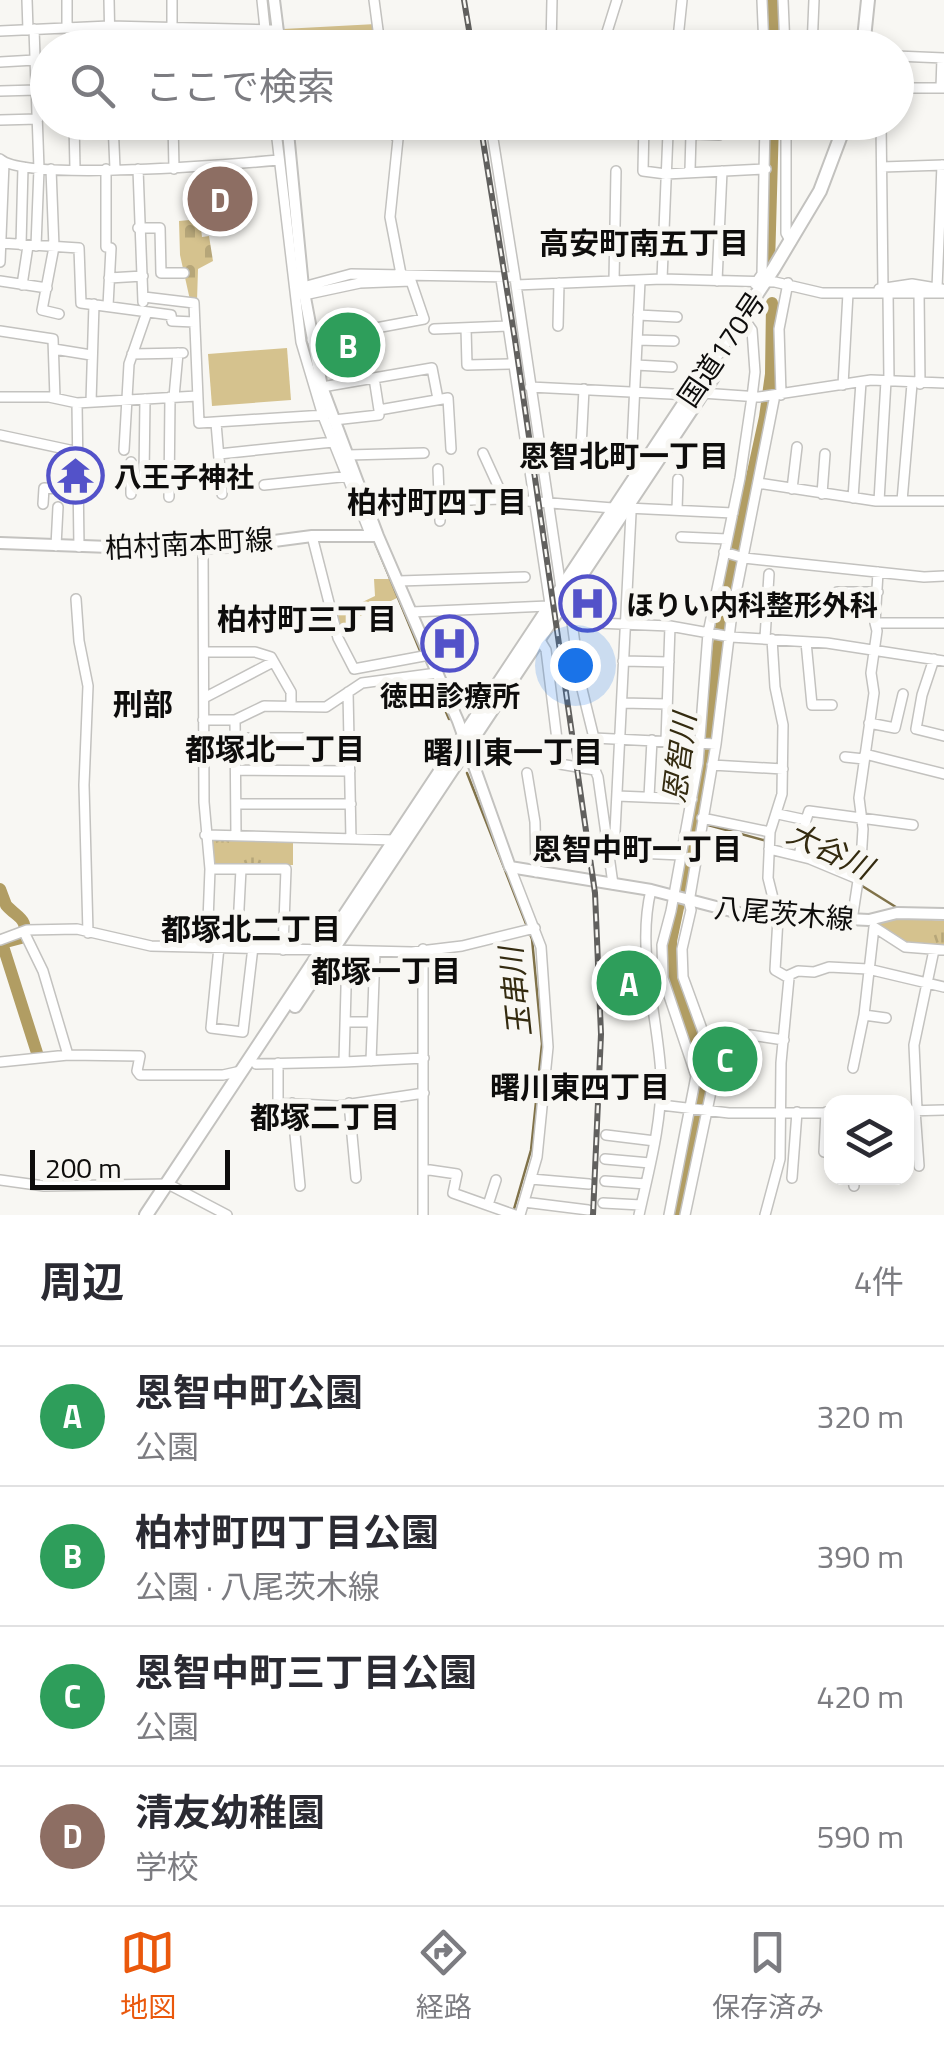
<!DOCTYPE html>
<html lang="ja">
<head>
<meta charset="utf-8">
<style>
  :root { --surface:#fff; --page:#f7f7f7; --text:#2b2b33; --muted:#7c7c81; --line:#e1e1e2; --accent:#ea580c }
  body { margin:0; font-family:"Titillium Web","Noto Sans JP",sans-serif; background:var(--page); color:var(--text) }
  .controls { position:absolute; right:30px; bottom:30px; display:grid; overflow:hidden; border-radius:20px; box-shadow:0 5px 15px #0003 }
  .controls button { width:90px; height:90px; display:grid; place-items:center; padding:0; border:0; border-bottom:2px solid var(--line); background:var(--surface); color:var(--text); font:50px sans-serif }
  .scale { position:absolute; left:30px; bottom:25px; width:200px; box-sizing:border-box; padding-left:10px; border:5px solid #0e0d0c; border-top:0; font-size:28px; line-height:35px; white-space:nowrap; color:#0e0d0c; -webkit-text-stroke:8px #f8f7f3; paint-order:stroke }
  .you { position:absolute; left:575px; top:665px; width:35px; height:35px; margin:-25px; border:8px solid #fff; border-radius:50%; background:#1a73e8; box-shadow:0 0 0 15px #1a73e833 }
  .badge { display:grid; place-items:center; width:65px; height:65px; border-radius:50%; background:var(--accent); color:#fff; font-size:32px; font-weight:700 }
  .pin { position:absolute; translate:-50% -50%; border:5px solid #fff; box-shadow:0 2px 10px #0006 }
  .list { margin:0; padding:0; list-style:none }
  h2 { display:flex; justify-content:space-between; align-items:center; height:130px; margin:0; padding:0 40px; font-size:42px }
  h2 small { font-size:32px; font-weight:400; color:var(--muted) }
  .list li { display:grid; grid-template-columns:65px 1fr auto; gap:30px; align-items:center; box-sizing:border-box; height:140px; padding:0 40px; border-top:2px solid var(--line) }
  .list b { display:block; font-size:38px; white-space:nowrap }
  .list p { margin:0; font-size:32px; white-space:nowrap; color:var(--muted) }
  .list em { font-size:32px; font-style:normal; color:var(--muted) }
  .icon { flex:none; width:55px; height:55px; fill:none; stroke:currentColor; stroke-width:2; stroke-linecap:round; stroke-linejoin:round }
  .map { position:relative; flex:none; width:944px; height:1215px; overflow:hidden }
  .search { position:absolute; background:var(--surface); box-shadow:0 5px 15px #0003; left:30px; right:30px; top:30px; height:110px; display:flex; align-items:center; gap:25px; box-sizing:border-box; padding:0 35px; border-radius:55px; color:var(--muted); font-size:38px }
  .sheet { height:690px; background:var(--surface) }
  nav { display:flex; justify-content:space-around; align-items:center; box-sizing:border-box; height:140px; border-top:2px solid var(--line); background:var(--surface); font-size:28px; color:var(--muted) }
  nav a { display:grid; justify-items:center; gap:5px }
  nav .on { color:var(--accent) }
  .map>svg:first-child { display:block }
  .cemetery { fill:url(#cemetery-stones) }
  .park { fill:url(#park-tufts) }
  .garden { fill:#d5c28e }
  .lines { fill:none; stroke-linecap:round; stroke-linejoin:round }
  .stream { stroke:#807249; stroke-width:2.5 }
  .river { stroke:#b19d63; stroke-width:12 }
  .minor-casing { stroke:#c3c2bf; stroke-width:12 }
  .major-casing { stroke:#c3c2bf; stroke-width:14 }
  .highway-casing { stroke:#c3c2bf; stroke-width:16 }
  .minor { stroke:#fff; stroke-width:9 }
  .major { stroke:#fff; stroke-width:10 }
  .highway { stroke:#fff; stroke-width:12 }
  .rail-casing { stroke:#61605e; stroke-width:6 }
  .rail { stroke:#f8f7f3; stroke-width:2.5; stroke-dasharray:8; stroke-linecap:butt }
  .labels { text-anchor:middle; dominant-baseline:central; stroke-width:10; stroke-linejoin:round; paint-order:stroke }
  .street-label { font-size:28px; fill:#0e0d0c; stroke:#f8f7f3 }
  .poi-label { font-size:28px; font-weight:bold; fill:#0e0d0c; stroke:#f8f7f3; text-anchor:start }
  .neighbourhood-label { font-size:30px; font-weight:bold; fill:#0e0d0c; stroke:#f8f7f3 }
  .water-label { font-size:30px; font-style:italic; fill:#342b10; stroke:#f8f7f3 }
</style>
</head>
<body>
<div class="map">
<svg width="944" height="1215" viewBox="0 0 944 1215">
  <defs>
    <pattern id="cemetery-stones" width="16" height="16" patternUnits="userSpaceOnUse" patternTransform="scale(2.5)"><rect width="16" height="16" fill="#d5c28e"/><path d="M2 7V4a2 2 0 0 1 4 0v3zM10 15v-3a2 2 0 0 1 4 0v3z" fill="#b6a679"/></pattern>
    <pattern id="park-tufts" width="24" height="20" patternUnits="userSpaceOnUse" patternTransform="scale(2.5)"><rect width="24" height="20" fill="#d5c28e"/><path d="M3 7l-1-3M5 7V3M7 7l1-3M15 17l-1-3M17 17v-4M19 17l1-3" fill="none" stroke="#b6a679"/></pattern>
  </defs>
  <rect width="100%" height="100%" fill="#f8f7f3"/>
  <path class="cemetery" d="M200,219L202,237L209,236L213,261L198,269L197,301L190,300L180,255L179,221Z"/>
  <path class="park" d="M376,24L374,39L283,40V29Z
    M374,579H389L397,598L338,627L333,611L350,608L375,596Z
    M213,839L293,840V865L215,867L211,864L209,844Z
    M895,917L944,921V947L904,944L873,923Z
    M612,972H646V994H611Z
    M736,1043L741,1070L714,1074L708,1050Z"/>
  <path class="garden" d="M287,348L291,400L212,406L208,354Z"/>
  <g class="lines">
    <path class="stream" d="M268,0L271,26
      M272,34L273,48
      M374,540L421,653
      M432,679L449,719
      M467,773L532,939L542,1044L531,1150L514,1209
      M708,825L767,841
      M859,884L899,909"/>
    <path class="river" d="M773,0L774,48
      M769,265L773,122
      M0,889C1,892 5,902 6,905C17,918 31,919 21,938L2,943L38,1056
      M676,1215L704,1093V1067L671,972V941L696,822L724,605L765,417L771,374L772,303"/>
    <defs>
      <path id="minor" d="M27,0L28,30
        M67,0V27
        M109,0L110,48
        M172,0V48
        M262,0L267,48
        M374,0L380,45
        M762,0L764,48
        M783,0L785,48
        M70,27L71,48
        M34,29L39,169L36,246
        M0,31L109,26L278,30
        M280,46L380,42
        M551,48L552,0
        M602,48L617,0
        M677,48L682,0
        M812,48L814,0
        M896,56L944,58
        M0,62L35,60
        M896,88H944
        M941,88L942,58
        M0,91L37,90
        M0,120L38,119
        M74,122L75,169
        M113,122L115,169
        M173,122L174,169
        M275,122L301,342L323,416L371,536
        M382,122L398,139L390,217L401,274
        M513,122L498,128L493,139L515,277
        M644,122L643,171L666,174L766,169
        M786,122V233L791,242
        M881,122L883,288
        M173,125L210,122
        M644,132L719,135
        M0,159C26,182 234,164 279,160
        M882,167L944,165
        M51,169L54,247L42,310L59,314
        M138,169L143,302
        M690,170L691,134
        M138,228H160L161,273H184
        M1,243L79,248L81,303L171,315L172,321L194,322
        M21,245L23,167
        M106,247V169
        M0,262L4,163
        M109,278L143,276
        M501,279L550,604
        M662,279L668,133
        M0,281L47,288
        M614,281L616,171
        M717,281L722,171
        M755,284L762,274L765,122
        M22,285L28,246
        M516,285L561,588
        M303,287L351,274L515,277L516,285L662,279L775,282L822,293H944
        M937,288L942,165
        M879,289L912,284L942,289
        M888,293L889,381
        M919,293L920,384
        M304,295L360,283L411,281L424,319L312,340
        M144,297L194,303L199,423L325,415
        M108,306L111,248
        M638,315L677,317
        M558,326L559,283
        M466,328L467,365L513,364
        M434,329L508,326
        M0,331L53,339L55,398
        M637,340L674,341
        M54,349L91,355
        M132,354L183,353
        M636,365L672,367
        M374,378L379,410
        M843,385L848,293
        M322,387L432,368L438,399
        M530,387L691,395
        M702,393L759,397L871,380L944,383
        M775,395L732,613L716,744L689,902L691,910L682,949L683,977L707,1043L712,1045L750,1035L784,1040
        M781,395L779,329L788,283
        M0,397H49L77,403L197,396
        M174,397L178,353
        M91,402L94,304
        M77,403L79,547
        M334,420L379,415V410L448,398L451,449
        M216,423L222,494
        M0,435L79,452
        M581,448L584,389
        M124,450L129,364L147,312
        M483,453L504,499
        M219,454L333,442
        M348,455L424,453
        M131,462V494
        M438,469L440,521
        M144,477L145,399
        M635,477L631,467L640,281
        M758,483L876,501H944
        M264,485L351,476
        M792,489L797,447
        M822,494L825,454
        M169,497L170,397
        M853,498L861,382
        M440,501L502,499L625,509L631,513L614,852L609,855
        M879,501L886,381
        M902,501L912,384
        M43,504L44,488L79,490
        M627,508L733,513
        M677,510L678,479
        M312,536L338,638L354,669L429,655
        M681,537L727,539
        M56,546L58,507
        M203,548L204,802L210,869L207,947
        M724,552L744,558L924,577L944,576
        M399,581L525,577
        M837,592H878
        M76,599L79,641L88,686L84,785L88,933
        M565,601L572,622L580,681L594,738L716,744
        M412,612L548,606
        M572,622L670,626L731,637L827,643L944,661
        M875,623H944
        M538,637L546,650L560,764L595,770L598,777L613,884
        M765,638L769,574
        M806,642L812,705H832
        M204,652H255L271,657L291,692V706
        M934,659L922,695L916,729L944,736
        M623,661L669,662
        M348,692L351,839
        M204,698L273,662
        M622,703L667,704
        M203,720H235L264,706L326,707L362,683L437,673
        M235,720L236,835
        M869,723L895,728L903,694
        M235,738H349
        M666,741L670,626
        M865,754L944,774
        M845,757L864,759
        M712,765L783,769
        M236,770L350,771
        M527,773L535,822L536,872
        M617,796L692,799
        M649,797L652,740
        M237,804H351
        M778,814L806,820L809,811L913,825
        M702,818L770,832
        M205,835L394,840
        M769,849L810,859L858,879
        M614,852L681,855
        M799,856L806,820
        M510,867L541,947L548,1047L537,1157L520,1215
        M210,869H286L283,950
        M852,920L861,861L863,829L859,798L874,693L871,673L877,631L875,623L878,572
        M874,927L864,1015L886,1018
        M874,927L905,947L944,950
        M24,932L43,971L68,1055
        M0,940L27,930L77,929L151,946L412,952L462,946L535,928
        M219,947L211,1028L243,1032L253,947
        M237,947L241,869
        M423,949V1215
        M347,952L344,1062L424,1058
        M787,976L798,971L814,972L829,967L868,969L944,987
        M345,1022H372
        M371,1061L375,952
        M0,1062L68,1055L140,1056L137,1071L140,1075H223L241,1071
        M278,1063V1103L338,1106L424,1093
        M256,1064L344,1062
        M853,1068L864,1015
        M292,1103L300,1186
        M349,1103L356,1178
        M661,1105L729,1113H832
        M915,1110L919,1166
        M917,1110L914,1045L934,950
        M906,1111L944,1110
        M606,1135L655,1141
        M824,1152L826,1112
        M605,1159L650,1163
        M423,1169L457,1174L453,1193L515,1215
        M792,1178L797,1112
        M853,1178L854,1186
        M531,1179L589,1184
        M0,1180L44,1186L168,1184L227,1215
        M605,1181L646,1184
        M524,1202L588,1210
        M603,1203L641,1205
        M488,1205L496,1180
        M639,1215C649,1169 662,1123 661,1076C658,1014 636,952 651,890
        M669,1215L696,1076L663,978L662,945L671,911L698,763L708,633L740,478L752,397L755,372L752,330L747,323
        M685,1215L712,1087L711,1068L703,1042
        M765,1215L780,1159L781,1063L789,978L775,970L778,918L768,878L770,832L782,794L783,725L775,687L772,639"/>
      <path id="major" d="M274,0L280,48
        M287,122L303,287L322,387L378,536L458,721L510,867L651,890L743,914L869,920L897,913L944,914
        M0,543L165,549L228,547L312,536H378"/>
      <path id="highway" d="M863,48L868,0
        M295,1006L713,377
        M146,1215L774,268L820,191L846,122"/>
    </defs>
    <use href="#minor" class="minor-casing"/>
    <use href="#major" class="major-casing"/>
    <use href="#highway" class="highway-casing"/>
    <use href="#minor" class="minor"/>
    <use href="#major" class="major"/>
    <use href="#highway" class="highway"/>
    <defs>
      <path id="rail" d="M464,0L472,48
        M480,122L515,340L595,893L601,1034L593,1215"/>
    </defs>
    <use href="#rail" class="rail-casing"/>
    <use href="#rail" class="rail"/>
  </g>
  <defs>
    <symbol id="temple-ring" viewBox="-11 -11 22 22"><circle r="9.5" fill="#f8f7f3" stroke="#5352c9" stroke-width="1.5"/><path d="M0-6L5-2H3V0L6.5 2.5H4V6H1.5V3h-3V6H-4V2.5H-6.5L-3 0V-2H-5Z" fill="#5352c9"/></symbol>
    <symbol id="hospital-ring" viewBox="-11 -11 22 22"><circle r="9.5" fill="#f8f7f3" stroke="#5352c9" stroke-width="1.5"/><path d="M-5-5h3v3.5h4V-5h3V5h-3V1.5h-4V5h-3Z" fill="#5352c9"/></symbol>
  </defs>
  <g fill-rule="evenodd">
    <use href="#temple-ring" x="44" y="444" width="63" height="63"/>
    <use href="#hospital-ring" x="556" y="572" width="63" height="63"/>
    <use href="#hospital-ring" x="418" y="612" width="63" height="63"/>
  </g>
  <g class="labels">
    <g class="street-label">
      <text transform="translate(721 349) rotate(-56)">国道170号</text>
      <text transform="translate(189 543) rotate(-3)">柏村南本町線</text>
      <text transform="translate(784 913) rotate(5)">八尾茨木線</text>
    </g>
    <g class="poi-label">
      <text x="114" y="476">八王子神社</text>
      <text x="626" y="604">ほりい内科整形外科</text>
      <text x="450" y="695" text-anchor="middle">徳田診療所</text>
    </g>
    <g class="neighbourhood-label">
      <text x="644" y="243">高安町南五丁目</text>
      <text x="624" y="456">恩智北町一丁目</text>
      <text x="437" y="502">柏村町四丁目</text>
      <text x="307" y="619">柏村町三丁目</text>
      <text x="143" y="704">刑部</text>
      <text x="275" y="749">都塚北一丁目</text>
      <text x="513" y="752">曙川東一丁目</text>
      <text x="637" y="849">恩智中町一丁目</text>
      <text x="251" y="929">都塚北二丁目</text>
      <text x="386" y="971">都塚一丁目</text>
      <text x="580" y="1087">曙川東四丁目</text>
      <text x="325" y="1117">都塚二丁目</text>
    </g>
    <g class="water-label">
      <text transform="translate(679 758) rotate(-83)">恩智川</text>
      <text transform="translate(830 850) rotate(26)">大谷川</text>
      <text transform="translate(515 992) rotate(-96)">玉串川</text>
    </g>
  </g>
</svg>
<div class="controls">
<button><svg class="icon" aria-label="layers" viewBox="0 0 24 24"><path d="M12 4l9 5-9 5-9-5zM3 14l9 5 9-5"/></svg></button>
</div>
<div class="scale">200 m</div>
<div class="you"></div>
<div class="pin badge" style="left:629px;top:983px;background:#2e9e5b">A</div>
<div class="pin badge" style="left:348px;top:345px;background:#2e9e5b">B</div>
<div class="pin badge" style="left:725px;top:1059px;background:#2e9e5b">C</div>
<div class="pin badge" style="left:220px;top:199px;background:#8d6e63">D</div>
<div class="search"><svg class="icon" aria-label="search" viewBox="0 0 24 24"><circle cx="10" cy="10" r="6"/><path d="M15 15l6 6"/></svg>ここで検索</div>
</div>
<section class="sheet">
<h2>周辺<small>4件</small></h2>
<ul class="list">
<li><span class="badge" style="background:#2e9e5b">A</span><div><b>恩智中町公園</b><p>公園</p></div><em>320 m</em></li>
<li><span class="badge" style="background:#2e9e5b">B</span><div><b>柏村町四丁目公園</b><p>公園 · 八尾茨木線</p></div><em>390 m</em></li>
<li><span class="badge" style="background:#2e9e5b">C</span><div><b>恩智中町三丁目公園</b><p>公園</p></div><em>420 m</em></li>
<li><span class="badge" style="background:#8d6e63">D</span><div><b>清友幼稚園</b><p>学校</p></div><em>590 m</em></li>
</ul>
</section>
<nav>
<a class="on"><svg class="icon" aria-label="map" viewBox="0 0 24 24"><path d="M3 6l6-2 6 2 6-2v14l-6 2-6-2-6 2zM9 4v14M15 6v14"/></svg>地図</a>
<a><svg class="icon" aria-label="directions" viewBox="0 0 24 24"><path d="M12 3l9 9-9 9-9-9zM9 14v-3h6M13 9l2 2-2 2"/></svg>経路</a>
<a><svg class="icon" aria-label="saved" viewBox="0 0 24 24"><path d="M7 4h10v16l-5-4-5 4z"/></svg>保存済み</a>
</nav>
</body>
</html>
